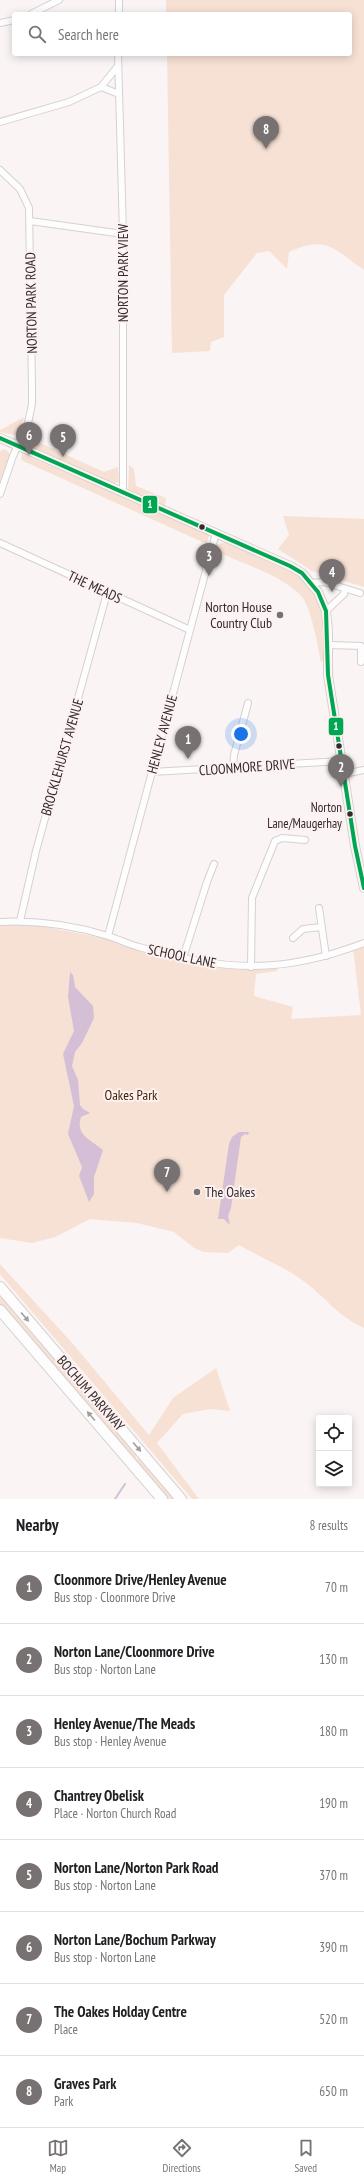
<!DOCTYPE html>
<html lang="en">
<head>
<meta charset="utf-8">
<style>
  :root { --surface:#fff; --page:#f6f6f6; --text:#202124; --muted:#757577; --line:#e0e0e0; --accent:#777171 }
  body { margin:0; font-family:"PT Sans Narrow",sans-serif; background:var(--page); color:var(--text) }
  .controls { position:absolute; right:12px; bottom:12px; display:grid; overflow:hidden; border-radius:4px; box-shadow:0 2px 10px #0003 }
  .controls button { width:36px; height:36px; display:grid; place-items:center; padding:0; border:0; border-bottom:1px solid var(--line); background:var(--surface); color:var(--text); font:20px sans-serif }
  .you { position:absolute; left:241px; top:734px; width:14px; height:14px; margin:-10px; border:3px solid #fff; border-radius:50%; background:#1a73e8; box-shadow:0 0 0 6px #1a73e833 }
  .badge { display:grid; place-items:center; width:26px; height:26px; border-radius:50%; background:var(--accent); color:#fff; font-size:13px; font-weight:700 }
  .pin { position:absolute; translate:-50% -33px; filter:drop-shadow(0 1px 2px #0008) }
  .pin::after { content:''; position:absolute; top:21px; width:14px; height:12px; background:inherit; clip-path:polygon(0 0,100% 0,50% 100%) }
  .list { margin:0; padding:0; list-style:none }
  h2 { display:flex; justify-content:space-between; align-items:center; height:52px; margin:0; padding:0 16px; font-size:17px }
  h2 small { font-size:13px; font-weight:400; color:var(--muted) }
  .list li { display:grid; grid-template-columns:26px 1fr auto; gap:12px; align-items:center; box-sizing:border-box; height:72px; padding:0 16px; border-top:1px solid var(--line) }
  .list b { display:block; font-size:15px; white-space:nowrap }
  .list p { margin:0; font-size:13px; white-space:nowrap; color:var(--muted) }
  .list em { font-size:13px; font-style:normal; color:var(--muted) }
  .icon { flex:none; width:22px; height:22px; fill:none; stroke:currentColor; stroke-width:2; stroke-linecap:round; stroke-linejoin:round }
  .map { position:relative; flex:none; width:364px; height:1499px; overflow:hidden }
  .search { position:absolute; background:var(--surface); box-shadow:0 2px 10px #0003; left:12px; right:12px; top:12px; height:44px; display:flex; align-items:center; gap:10px; box-sizing:border-box; padding:0 14px; border-radius:4px; color:var(--muted); font-size:15px }
  .sheet { height:628px; background:var(--surface) }
  nav { display:flex; justify-content:space-around; align-items:center; box-sizing:border-box; height:56px; border-top:1px solid var(--line); background:var(--surface); font-size:11px; color:var(--muted) }
  nav a { display:grid; justify-items:center; gap:2px }
  nav .on { color:var(--accent) }
  .map>svg:first-child { display:block }
  .green { fill:#f7e1d4 }
  .water { fill:#d4bfd7 }
  .lines { fill:none; stroke-linecap:round; stroke-linejoin:round }
  .stream { stroke:#d4bfd7; stroke-width:2 }
  .minor-casing { stroke:#d7d0d1; stroke-width:8 }
  .tertiary-casing { stroke:#d7d0d1; stroke-width:10 }
  .trunk-casing { stroke:#d7d0d1; stroke-width:12 }
  .minor { stroke:#fefdfd; stroke-width:6 }
  .tertiary { stroke:#fefdfd; stroke-width:8 }
  .trunk { stroke:#fefdfd; stroke-width:10 }
  .bus-1-casing { stroke:#fdf1f2; stroke-width:7 }
  .bus-1 { stroke:#00a651; stroke-width:4 }
  .oneway { fill:#a29e9e }
  .bus-dot { fill:#312a2b; stroke:#fdf1f2; stroke-width:1.5 }
  .poi-dot { fill:#777171; stroke:#fdf1f2; stroke-width:1.5 }
  .labels { text-anchor:middle; dominant-baseline:central; stroke-width:4; stroke-linejoin:round; paint-order:stroke }
  .bus-label { font-size:13px; fill:#312a2b; stroke:#fdf1f2; text-anchor:end }
  .street-label { font-size:14px; fill:#312a2b; stroke:#fdf1f2 }
  .poi-label { font-size:14px; fill:#312a2b; stroke:#fdf1f2; text-anchor:end }
  .park-label { font-size:14px; fill:#431e01; stroke:#fdf1f2 }
  .line-badge { stroke:#fdf1f2; stroke-width:1.5 }
  .badge-label { font-size:11px; text-anchor:middle; font-weight:bold; fill:#fff }
</style>
</head>
<body>
<div class="map">
<svg width="364" height="1499" viewBox="0 0 364 1499">
  <rect width="100%" height="100%" fill="#faf4f4"/>
  <path class="green" d="M166,0H364V270C335,250 327,234 289,252L287,269L269,251L257,253L224,295V337L211,342L210,351L172,353L167,54H350V14H166Z
    M24,417L19,436L0,432V430Z
    M29,425L32,426L38,442L104,472L118,467L119,482L112,484L22,443Z
    M5,449L11,455L0,486V451Z
    M22,454L152,509L209,535L207,544L21,460Z
    M129,465L134,469L136,486L166,498L165,506L128,490Z
    M283,516L364,519V587L312,571L278,549L289,535Z
    M225,542L300,576L310,588L318,603L323,619L324,659L321,662C318,646 311,608 302,597C286,577 239,562 215,551L218,544Z
    M29,924L104,938L151,955L220,968L278,967L277,971L256,974L254,996L293,1007L291,1019L361,1015L353,948L364,945V1328C339,1317 327,1299 306,1283C286,1267 261,1258 239,1245L228,1253L204,1252L194,1248L174,1232L137,1223L90,1219L55,1237L32,1243L0,1238V925Z
    M0,1264L74,1345L149,1435L173,1398L216,1368L230,1411L210,1409L183,1414L157,1443L199,1499H192L16,1293L0,1274Z
    M0,1294L137,1454L134,1462L0,1305Z
    M138,1455L176,1499H166L135,1463Z"/>
  <path class="water" d="M70,972L73,975L75,987L93,1006L94,1018L82,1043L75,1052L72,1066L78,1080L80,1105L83,1109L90,1113L81,1117C75,1135 91,1140 103,1150L94,1177V1194L89,1202L79,1176L82,1167L68,1134L74,1106L63,1054L74,1031L68,997Z
    M239,1132H249L248,1135L245,1134L241,1137L231,1208L228,1216L230,1225L224,1219H218L229,1144L232,1137Z"/>
  <g class="lines">
    <path class="stream" d="M115,1499L125,1484"/>
    <defs>
      <path id="minor" d="M31,14L59,0
        M119,14V0
        M0,23L14,20
        M118,54L123,234V492
        M101,87L119,94
        M0,122L69,102L101,87L118,66
        M0,170L20,189L29,208L32,387V404L28,423L13,456L0,494
        M30,221L123,234
        M0,543L190,630
        M311,583L324,582L360,593
        M326,611L344,594L345,589
        M329,645L361,646V662
        M233,767L234,755L248,703
        M152,772L342,761
        M344,774L364,770
        M319,908L326,956
        M20,921L36,851L107,593
        M0,922C37,920 72,925 108,936C118,939 128,944 139,947C223,971 281,975 364,943
        M108,936L216,533
        M293,938L303,929L321,927
        M183,958L207,882L214,864
        M251,967L252,898L275,841L282,838L305,840"/>
      <path id="tertiary" d="M0,438L290,566L302,573L318,592L326,611L328,631V675L355,846L364,888"/>
      <path id="trunk" d="M0,1287L181,1499
        M0,1310L162,1499"/>
    </defs>
    <use href="#minor" class="minor-casing"/>
    <use href="#tertiary" class="tertiary-casing"/>
    <use href="#trunk" class="trunk-casing"/>
    <use href="#minor" class="minor"/>
    <use href="#tertiary" class="tertiary"/>
    <use href="#trunk" class="trunk"/>
    <defs>
      <path id="bus-1" d="M0,438L290,566L302,573L318,592L326,611L328,675L355,846L364,888"/>
    </defs>
    <use href="#bus-1" class="bus-1-casing"/>
    <use href="#bus-1" class="bus-1"/>
  </g>
  <defs><path id="oneway-solid" d="M-6-.8H1V-3.2L6.5 0L1 3.2V.8H-6Z"/></defs>
  <g class="oneway">
    <use href="#oneway-solid" transform="translate(25 1317) rotate(50)"/>
    <use href="#oneway-solid" transform="translate(91 1416) rotate(-131)"/>
    <use href="#oneway-solid" transform="translate(137 1447) rotate(49)"/>
  </g>
  <g class="bus-dot">
    <circle cx="202" cy="527" r="3.5"/>
    <circle cx="339" cy="746" r="3.5"/>
    <circle cx="350" cy="814" r="3.5"/>
  </g>
  <g class="poi-dot">
    <circle cx="280" cy="615" r="4"/>
    <circle cx="197" cy="1192" r="4"/>
  </g>
  <g class="labels">
    <g class="bus-label">
      <text x="342" y="807">Norton<tspan x="342" dy="16">Lane/Maugerhay</tspan></text>
    </g>
    <g class="street-label">
      <text transform="translate(123 273) rotate(-90)">NORTON PARK VIEW</text>
      <text transform="translate(31 303) rotate(-91)">NORTON PARK ROAD</text>
      <text transform="translate(95 587) rotate(25)">THE MEADS</text>
      <text transform="translate(162 734) rotate(-75)">HENLEY AVENUE</text>
      <text transform="translate(62 757) rotate(-74)">BROCKLEHURST AVENUE</text>
      <text transform="translate(247 767) rotate(-4)">CLOONMORE DRIVE</text>
      <text transform="translate(182 956) rotate(12)">SCHOOL LANE</text>
      <text transform="translate(91 1393) rotate(49)">BOCHUM PARKWAY</text>
    </g>
    <g class="poi-label">
      <text x="272" y="607">Norton House<tspan x="272" dy="16">Country Club</tspan></text>
      <text x="205" y="1192" text-anchor="start">The Oakes</text>
    </g>
    <g class="park-label">
      <text x="131" y="1095">Oakes Park</text>
    </g>
  </g>
  <g class="line-badge">
    <rect x="142" y="495" width="16" height="19" rx="4" fill="#00a651"/>
    <rect x="328" y="717" width="16" height="19" rx="4" fill="#00a651"/>
  </g>
  <g class="badge-label">
    <text x="150" y="508">1</text>
    <text x="336" y="730">1</text>
  </g>
</svg>
<div class="controls">
<button><svg class="icon" aria-label="locate" viewBox="0 0 24 24"><circle cx="12" cy="12" r="6"/><path d="M12 2v4M12 18v4M2 12h4M18 12h4"/></svg></button>
<button><svg class="icon" aria-label="layers" viewBox="0 0 24 24"><path d="M12 4l9 5-9 5-9-5zM3 14l9 5 9-5"/></svg></button>
</div>
<div class="you"></div>
<div class="pin badge" style="left:188px;top:759px">1</div>
<div class="pin badge" style="left:341px;top:787px">2</div>
<div class="pin badge" style="left:209px;top:576px">3</div>
<div class="pin badge" style="left:332px;top:592px">4</div>
<div class="pin badge" style="left:63px;top:457px">5</div>
<div class="pin badge" style="left:29px;top:455px">6</div>
<div class="pin badge" style="left:167px;top:1192px">7</div>
<div class="pin badge" style="left:266px;top:149px">8</div>
<div class="search"><svg class="icon" aria-label="search" viewBox="0 0 24 24"><circle cx="10" cy="10" r="6"/><path d="M15 15l6 6"/></svg>Search here</div>
</div>
<section class="sheet">
<h2>Nearby<small>8 results</small></h2>
<ul class="list">
<li><span class="badge">1</span><div><b>Cloonmore Drive/Henley Avenue</b><p>Bus stop · Cloonmore Drive</p></div><em>70 m</em></li>
<li><span class="badge">2</span><div><b>Norton Lane/Cloonmore Drive</b><p>Bus stop · Norton Lane</p></div><em>130 m</em></li>
<li><span class="badge">3</span><div><b>Henley Avenue/The Meads</b><p>Bus stop · Henley Avenue</p></div><em>180 m</em></li>
<li><span class="badge">4</span><div><b>Chantrey Obelisk</b><p>Place · Norton Church Road</p></div><em>190 m</em></li>
<li><span class="badge">5</span><div><b>Norton Lane/Norton Park Road</b><p>Bus stop · Norton Lane</p></div><em>370 m</em></li>
<li><span class="badge">6</span><div><b>Norton Lane/Bochum Parkway</b><p>Bus stop · Norton Lane</p></div><em>390 m</em></li>
<li><span class="badge">7</span><div><b>The Oakes Holday Centre</b><p>Place</p></div><em>520 m</em></li>
<li><span class="badge">8</span><div><b>Graves Park</b><p>Park</p></div><em>650 m</em></li>
</ul>
</section>
<nav>
<a class="on"><svg class="icon" aria-label="map" viewBox="0 0 24 24"><path d="M3 6l6-2 6 2 6-2v14l-6 2-6-2-6 2zM9 4v14M15 6v14"/></svg>Map</a>
<a><svg class="icon" aria-label="directions" viewBox="0 0 24 24"><path d="M12 3l9 9-9 9-9-9zM9 14v-3h6M13 9l2 2-2 2"/></svg>Directions</a>
<a><svg class="icon" aria-label="saved" viewBox="0 0 24 24"><path d="M7 4h10v16l-5-4-5 4z"/></svg>Saved</a>
</nav>
</body>
</html>
